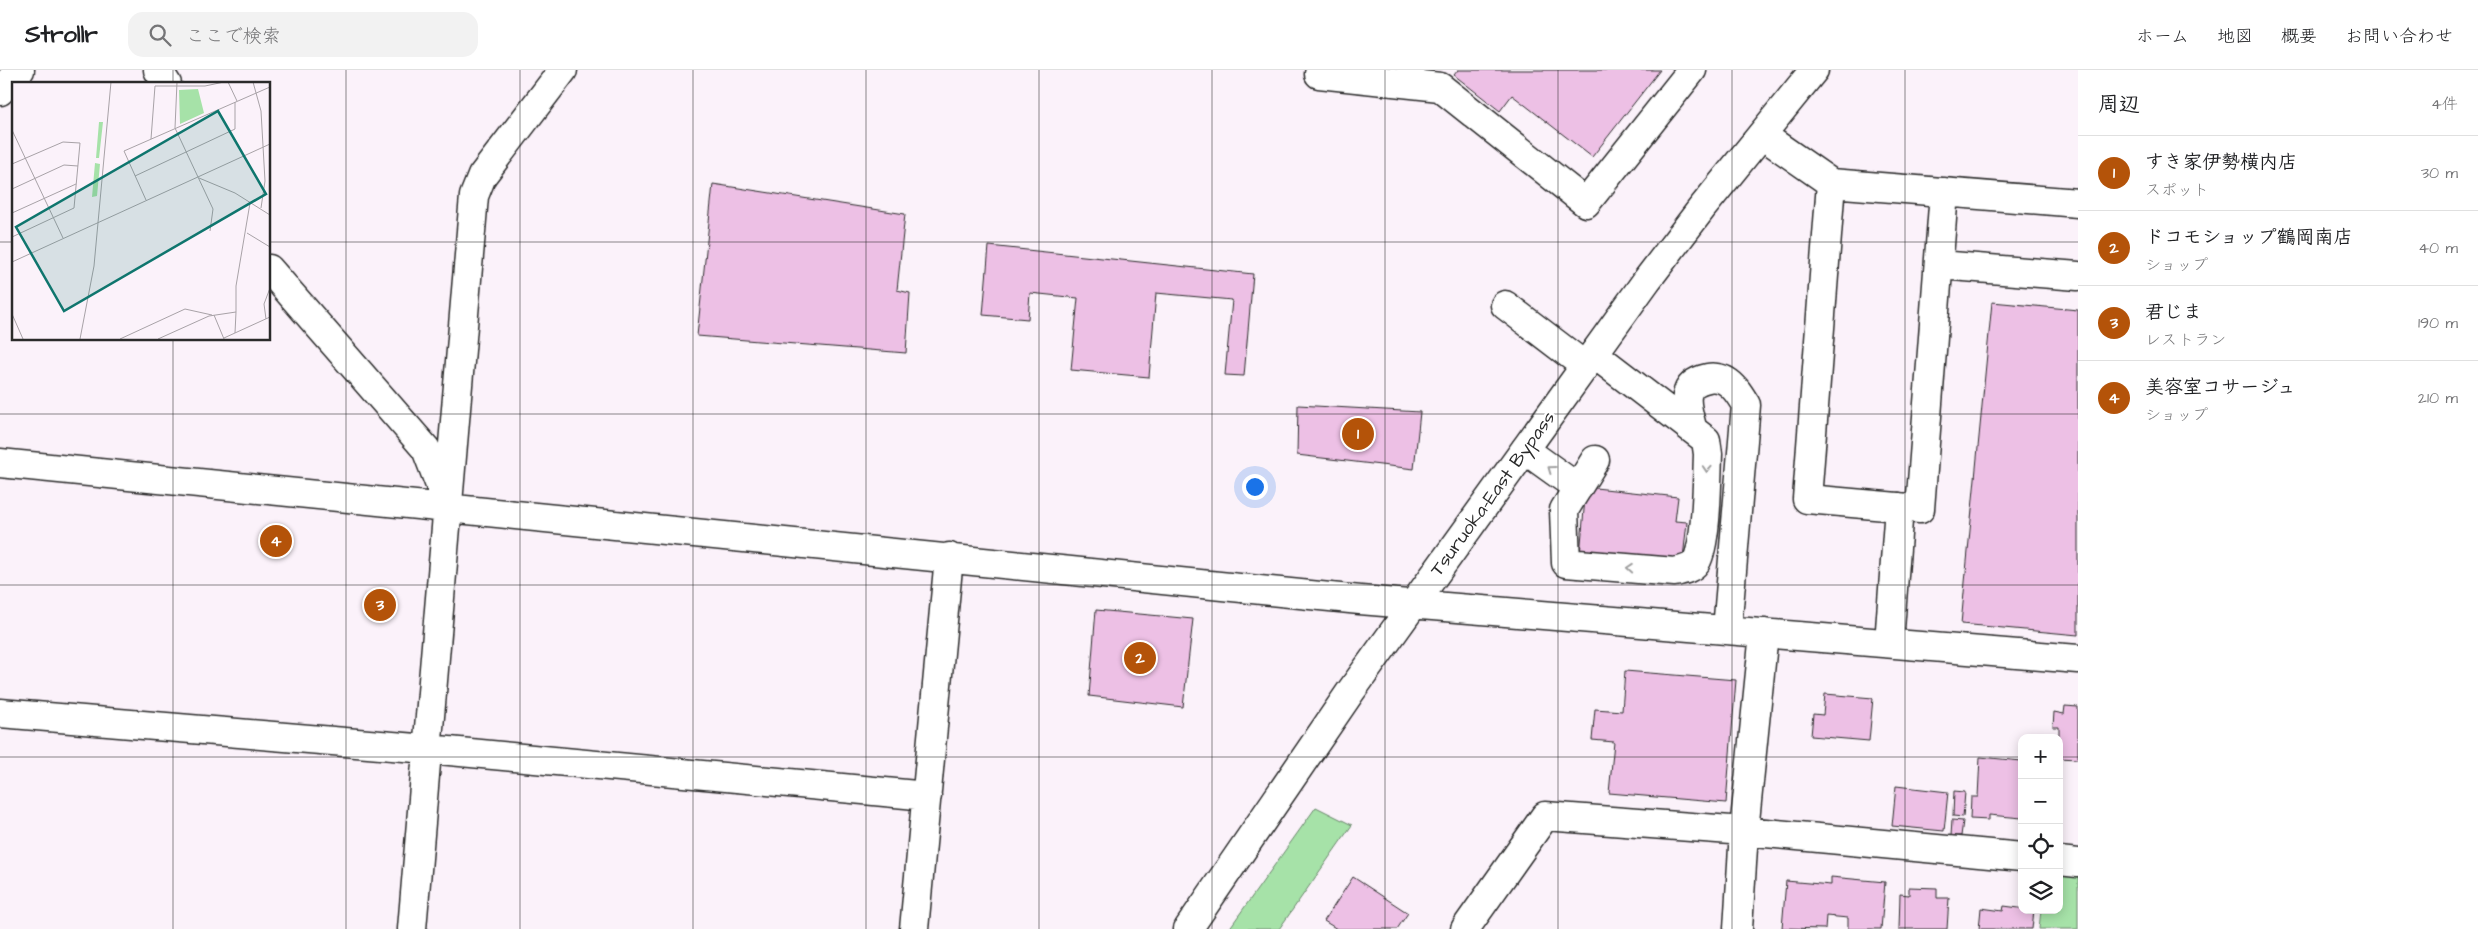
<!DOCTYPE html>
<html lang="ja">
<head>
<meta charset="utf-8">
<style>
  :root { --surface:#fff; --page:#f2f2f2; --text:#202124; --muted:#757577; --line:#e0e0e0; --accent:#b45309 }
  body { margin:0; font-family:"Architects Daughter","Klee One",sans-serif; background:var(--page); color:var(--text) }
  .controls { position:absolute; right:15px; bottom:15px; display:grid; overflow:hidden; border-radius:10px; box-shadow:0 2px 12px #0003 }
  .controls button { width:45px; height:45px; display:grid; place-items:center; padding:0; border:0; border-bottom:1px solid var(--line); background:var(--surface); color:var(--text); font:25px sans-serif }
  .you { position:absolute; left:1254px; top:416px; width:18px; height:18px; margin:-12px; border:4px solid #fff; border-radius:50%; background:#1a73e8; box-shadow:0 0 0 8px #1a73e833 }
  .badge { display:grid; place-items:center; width:32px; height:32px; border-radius:50%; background:var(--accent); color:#fff; font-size:16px; font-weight:700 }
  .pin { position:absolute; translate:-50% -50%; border:2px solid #fff; box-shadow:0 1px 5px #0006 }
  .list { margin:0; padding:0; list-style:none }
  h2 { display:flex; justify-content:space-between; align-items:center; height:65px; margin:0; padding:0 20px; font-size:21px }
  h2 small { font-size:16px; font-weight:400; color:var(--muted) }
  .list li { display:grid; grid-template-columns:32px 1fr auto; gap:15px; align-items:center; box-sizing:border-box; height:75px; padding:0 20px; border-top:1px solid var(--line) }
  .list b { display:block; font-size:19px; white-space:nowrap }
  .list p { margin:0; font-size:16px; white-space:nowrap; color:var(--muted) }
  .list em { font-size:16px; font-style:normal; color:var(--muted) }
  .icon { flex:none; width:28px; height:28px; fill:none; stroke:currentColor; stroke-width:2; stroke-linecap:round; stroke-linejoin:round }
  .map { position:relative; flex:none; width:2078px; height:859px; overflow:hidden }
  header { display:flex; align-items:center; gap:30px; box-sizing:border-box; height:70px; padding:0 25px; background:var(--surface); border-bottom:1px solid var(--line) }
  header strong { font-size:24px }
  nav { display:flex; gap:28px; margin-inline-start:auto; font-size:18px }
  .search { width:350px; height:45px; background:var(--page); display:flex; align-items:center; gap:12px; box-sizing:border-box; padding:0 18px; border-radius:15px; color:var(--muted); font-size:19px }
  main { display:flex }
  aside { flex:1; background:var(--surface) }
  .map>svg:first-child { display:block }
  .green { fill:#a6e2a8; stroke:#68866a }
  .building { fill:#edc0e5; stroke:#2b2b2b }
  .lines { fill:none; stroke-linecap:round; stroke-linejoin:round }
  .minor-casing { stroke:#2b2b2b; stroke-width:31 }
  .highway-casing { stroke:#2b2b2b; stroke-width:31 }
  .minor { stroke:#fff; stroke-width:28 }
  .highway { stroke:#fff; stroke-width:28 }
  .oneway { stroke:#a0a0a0 }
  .grid { fill:none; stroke:#2b2b2b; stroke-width:1; stroke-opacity:0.55 }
  .labels { text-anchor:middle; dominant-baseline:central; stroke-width:5; stroke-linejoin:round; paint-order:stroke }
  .street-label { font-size:19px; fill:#2b2b2b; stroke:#fff }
  .inset-road { fill:none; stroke:#a8a2a7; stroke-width:1 }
  .view { fill:#0f766e; fill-opacity:0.15; stroke:#0f766e; stroke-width:2.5 }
  .inset-edge { fill:none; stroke:#2b2b2b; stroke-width:2.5 }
</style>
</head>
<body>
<header>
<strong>Strollr</strong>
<div class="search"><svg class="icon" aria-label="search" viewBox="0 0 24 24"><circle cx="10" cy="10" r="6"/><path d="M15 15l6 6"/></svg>ここで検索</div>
<nav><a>ホーム</a><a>地図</a><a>概要</a><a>お問い合わせ</a></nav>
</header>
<main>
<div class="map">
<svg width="2078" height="859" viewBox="0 0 2078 859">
  <rect width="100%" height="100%" fill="#fbf2fa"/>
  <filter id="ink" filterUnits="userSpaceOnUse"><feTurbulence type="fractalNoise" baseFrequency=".02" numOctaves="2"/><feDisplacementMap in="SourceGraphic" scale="10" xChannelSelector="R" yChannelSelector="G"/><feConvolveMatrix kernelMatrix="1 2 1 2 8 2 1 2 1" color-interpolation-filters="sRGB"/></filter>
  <g filter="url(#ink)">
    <path class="green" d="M1316,737L1352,755L1279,859H1229Z
      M2059,800L2078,802V859H2039L2041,840H2059Z"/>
    <path class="building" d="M1458,0H1660L1592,87L1512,25L1500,41L1454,5Z
      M713,114L905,144L897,220L910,223L906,283L697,266Z
      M989,176L1253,204L1244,306L1225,305L1232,230L1156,223L1149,307L1071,300L1078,228L1030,223L1028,249L983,245Z
      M1992,232L2078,240V565L1961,554Z
      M1298,335L1420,342L1414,399L1297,385Z
      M1586,417L1678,427L1675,451L1687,452L1682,497L1580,485Z
      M1096,540L1193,549L1183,637L1089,626Z
      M1625,601L1736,610L1726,733L1609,723L1614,672L1592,670L1595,639L1622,641Z
      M1825,624L1873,628L1869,671L1811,666L1813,644L1823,645Z
      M2065,636L2078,637V689L2059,688V657H2053L2054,642L2064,644Z
      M1980,687L2022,691V748L1989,745V750L1970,749L1971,727H1978Z
      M1896,716L1948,722L1944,761L1892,756Z
      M1954,721L1965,722L1963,747L1953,746Z
      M1952,750L1963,751L1961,766H1951Z
      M1353,807L1408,843L1397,859H1337L1324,851Z
      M1831,807L1885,812L1881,859H1848V848L1826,846L1825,859L1782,858L1786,811L1831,815Z
      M1909,817L1937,818V828H1949L1947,859H1899L1900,824L1909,825Z
      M2004,836L2034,840L2032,859H1979L1981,838L2003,841Z"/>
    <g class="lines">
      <defs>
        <path id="minor" d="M158,0L167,14
          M1319,4L1440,17L1586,133L1692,0
          M0,21L20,0
          M1762,65L1831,113L2078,133
          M1831,113L1807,429L1920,439L1944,122
          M1939,195L2078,206
          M269,199L426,379L446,431
          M1505,235L1585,296
          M1594,284L1706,370L1708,384C1707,408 1707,474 1696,492C1691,499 1683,500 1675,502L1566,493L1564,440L1595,390
          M1692,357C1686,335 1679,314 1708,308C1713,307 1722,308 1726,311C1735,316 1741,327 1746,335L1727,560
          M1525,380L1578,418
          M0,393L1360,530L2078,589
          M1889,573L1899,437
          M0,643L428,679L927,726
          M2059,791L2078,793
          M412,859L474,126L482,106L563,0
          M914,859L949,487
          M1465,859L1545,746L1744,761L2022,787
          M1738,859L1744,761L1764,563"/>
        <path id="highway" d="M1188,859L1351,621L1647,210L1702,138L1814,0"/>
      </defs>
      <use href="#minor" class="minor-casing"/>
      <use href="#highway" class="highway-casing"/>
      <use href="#minor" class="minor"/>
      <use href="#highway" class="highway"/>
    </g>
    <defs><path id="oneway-chevron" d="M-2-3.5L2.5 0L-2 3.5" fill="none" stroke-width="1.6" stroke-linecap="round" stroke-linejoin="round" transform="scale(1.25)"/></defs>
    <g class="oneway">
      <use href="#oneway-chevron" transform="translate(1551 399) rotate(-144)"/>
      <use href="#oneway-chevron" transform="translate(1707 399) rotate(94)"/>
      <use href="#oneway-chevron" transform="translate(1630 498) rotate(-176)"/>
    </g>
  </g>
  <path class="grid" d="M173,0V14M346,0V859M520,0V859M693,0V859M866,0V859M1039,0V859M1212,0V859M1385,0V859M1558,0V859M1732,0V859M1905,0V859M0,172H14M269,172H2078M173,269V859M0,344H2078M0,515H2078M0,687H2022M2059,687H2078"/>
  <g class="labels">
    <g class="street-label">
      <text transform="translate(1493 424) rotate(-54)">Tsuruoka-East Bypass</text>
    </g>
  </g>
  <g transform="translate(12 12)">
    <rect width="258" height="258" fill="#fbf2fa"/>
    <path d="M186,7L192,31L168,42L167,8ZM87,40H91L87,76H84ZM83,81L88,82L85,114L80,115Z" fill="#a6e2a8"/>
    <path class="inset-road" d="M165,0L163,46L201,127L198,149M216,0L225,19M241,0L249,29L253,99L249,126M0,48L51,156M139,57L143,4H193L212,0M0,82L51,60L68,61L62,126L0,155M123,94L223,47V20M187,96L223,111L258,133M0,107L52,83L66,84M134,118L112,69L258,5M0,131L64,102M235,151L258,165M0,180L258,62M0,232L11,257M202,233L212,257M254,237L252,222L258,206M223,251L224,230M212,256L258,235M68,257L82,184L99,0M108,257L173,227L200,233M146,257L197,234L224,230V204L238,121"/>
    <path class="view" d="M206,29L254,112L52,229L4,145Z"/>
    <rect width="258" height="258" class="inset-edge"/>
  </g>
</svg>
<div class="controls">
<button>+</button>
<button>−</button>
<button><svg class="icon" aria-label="locate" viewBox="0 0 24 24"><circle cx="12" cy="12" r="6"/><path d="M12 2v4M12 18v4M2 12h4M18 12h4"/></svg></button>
<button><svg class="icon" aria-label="layers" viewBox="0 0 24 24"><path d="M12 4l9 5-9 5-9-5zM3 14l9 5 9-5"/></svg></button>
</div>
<div class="you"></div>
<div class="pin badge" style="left:1358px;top:364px">1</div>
<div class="pin badge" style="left:1140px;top:588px">2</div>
<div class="pin badge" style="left:380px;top:535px">3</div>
<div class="pin badge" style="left:276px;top:471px">4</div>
</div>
<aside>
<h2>周辺<small>4件</small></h2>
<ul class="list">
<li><span class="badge">1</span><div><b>すき家伊勢横内店</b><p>スポット</p></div><em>30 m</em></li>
<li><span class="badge">2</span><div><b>ドコモショップ鶴岡南店</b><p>ショップ</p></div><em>40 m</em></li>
<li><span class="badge">3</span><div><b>君じま</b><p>レストラン</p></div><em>190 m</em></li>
<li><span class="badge">4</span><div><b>美容室コサージュ</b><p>ショップ</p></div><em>210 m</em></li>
</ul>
</aside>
</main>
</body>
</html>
